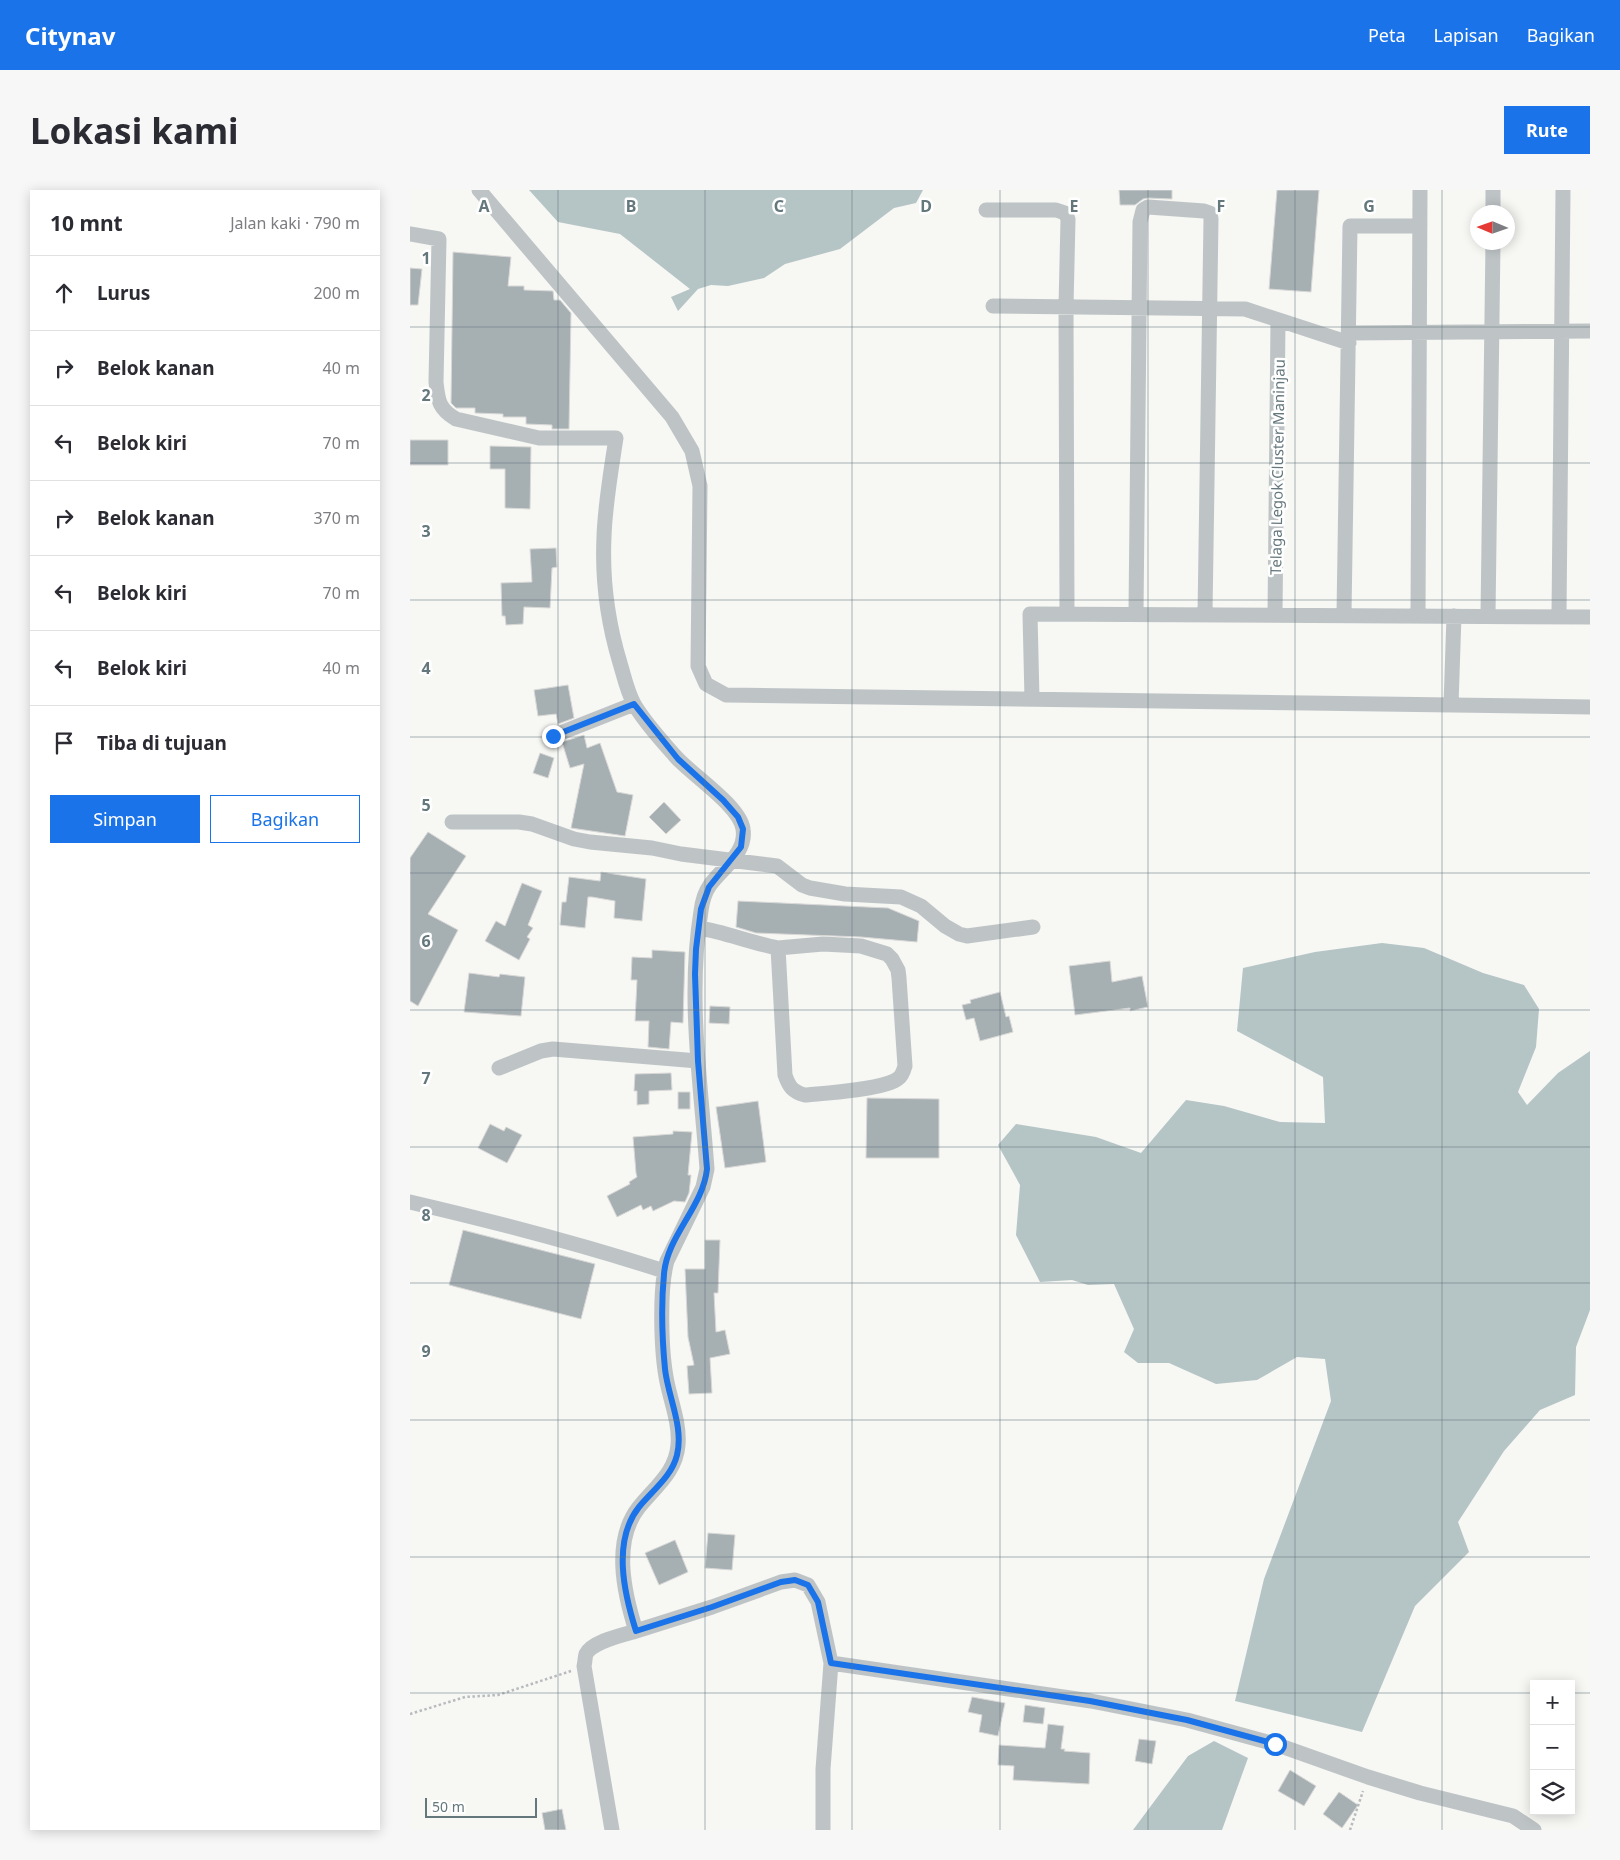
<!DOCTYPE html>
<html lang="id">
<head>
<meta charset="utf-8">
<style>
  :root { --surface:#fff; --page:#f7f7f7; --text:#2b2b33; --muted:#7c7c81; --line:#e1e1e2; --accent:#1a73e8 }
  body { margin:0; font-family:"Noto Sans",sans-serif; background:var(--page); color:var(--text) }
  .controls { position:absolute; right:15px; bottom:15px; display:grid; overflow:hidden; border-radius:0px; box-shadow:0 2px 12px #0003 }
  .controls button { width:45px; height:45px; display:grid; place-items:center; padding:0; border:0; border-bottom:1px solid var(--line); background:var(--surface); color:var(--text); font:25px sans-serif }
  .compass { position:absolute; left:1060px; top:15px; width:45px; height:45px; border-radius:50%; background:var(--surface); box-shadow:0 2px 12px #0003; rotate:272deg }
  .scale { position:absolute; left:15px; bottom:12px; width:112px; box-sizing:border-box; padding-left:5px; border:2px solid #64777d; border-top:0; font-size:14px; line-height:18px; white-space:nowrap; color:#64777d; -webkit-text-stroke:4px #fff; paint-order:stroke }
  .stop { position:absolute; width:15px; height:15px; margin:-11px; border:4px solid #1a73e8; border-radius:50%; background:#fff }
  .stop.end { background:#1a73e8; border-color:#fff; box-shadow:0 1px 5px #0008 }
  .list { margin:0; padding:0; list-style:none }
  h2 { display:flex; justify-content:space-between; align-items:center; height:65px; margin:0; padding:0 20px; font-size:21px }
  h2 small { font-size:16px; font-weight:400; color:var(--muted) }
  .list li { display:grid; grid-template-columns:32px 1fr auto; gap:15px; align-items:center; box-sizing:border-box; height:75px; padding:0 20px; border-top:1px solid var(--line) }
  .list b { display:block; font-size:19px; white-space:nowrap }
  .list em { font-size:16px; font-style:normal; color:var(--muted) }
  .actions { display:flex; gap:10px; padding:15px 20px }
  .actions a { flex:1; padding:11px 0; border:1px solid var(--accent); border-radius:0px; text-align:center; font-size:18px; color:var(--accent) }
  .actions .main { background:var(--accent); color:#fff }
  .icon { flex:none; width:28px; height:28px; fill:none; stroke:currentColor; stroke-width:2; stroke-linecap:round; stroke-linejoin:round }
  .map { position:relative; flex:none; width:1180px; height:1640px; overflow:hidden; border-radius:0px }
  header { display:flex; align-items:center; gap:30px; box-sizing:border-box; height:70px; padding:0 25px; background:var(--accent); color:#fff }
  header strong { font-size:24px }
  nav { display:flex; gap:28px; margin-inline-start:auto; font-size:18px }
  .intro { display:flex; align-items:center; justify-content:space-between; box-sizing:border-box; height:120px; padding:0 30px }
  h1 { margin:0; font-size:35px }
  .button { padding:12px 22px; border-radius:0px; background:var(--accent); color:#fff; font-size:18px; font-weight:700 }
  main { display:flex; gap:30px; padding:0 30px }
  aside { flex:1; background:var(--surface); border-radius:0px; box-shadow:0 2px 12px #0003 }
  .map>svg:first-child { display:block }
  .water { fill:#b5c4c5 }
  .building { fill:#a6b0b3; stroke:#d9d8d7 }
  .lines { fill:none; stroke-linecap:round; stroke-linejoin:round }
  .path { stroke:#b7bbbd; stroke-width:2.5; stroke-dasharray:2.5 2.5; stroke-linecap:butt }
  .minor { stroke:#bec4c6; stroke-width:15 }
  .route { stroke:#1a73e8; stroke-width:6 }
  .grid { fill:none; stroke:#64777d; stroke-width:1; stroke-opacity:0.55 }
  .labels { text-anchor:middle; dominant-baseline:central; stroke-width:5; stroke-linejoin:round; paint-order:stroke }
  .street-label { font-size:15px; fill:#64777d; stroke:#fff }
  .grid-label { font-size:16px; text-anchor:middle; font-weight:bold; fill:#64777d; stroke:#fff; stroke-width:5; stroke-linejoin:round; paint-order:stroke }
</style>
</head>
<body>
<header>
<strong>Citynav</strong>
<nav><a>Peta</a><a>Lapisan</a><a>Bagikan</a></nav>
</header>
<div class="intro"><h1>Lokasi kami</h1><a class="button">Rute</a></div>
<main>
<aside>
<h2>10 mnt<small>Jalan kaki · 790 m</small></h2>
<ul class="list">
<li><svg class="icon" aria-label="ahead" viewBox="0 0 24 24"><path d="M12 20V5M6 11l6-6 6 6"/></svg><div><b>Lurus</b></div><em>200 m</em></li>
<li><svg class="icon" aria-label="right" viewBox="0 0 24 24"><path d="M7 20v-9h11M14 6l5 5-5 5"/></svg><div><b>Belok kanan</b></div><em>40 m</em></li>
<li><svg class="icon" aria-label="left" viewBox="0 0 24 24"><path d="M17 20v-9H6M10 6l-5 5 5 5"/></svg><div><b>Belok kiri</b></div><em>70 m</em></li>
<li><svg class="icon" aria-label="right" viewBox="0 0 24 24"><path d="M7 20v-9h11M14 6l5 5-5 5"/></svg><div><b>Belok kanan</b></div><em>370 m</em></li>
<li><svg class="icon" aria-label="left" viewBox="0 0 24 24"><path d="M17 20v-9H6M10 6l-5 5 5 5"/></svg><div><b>Belok kiri</b></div><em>70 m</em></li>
<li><svg class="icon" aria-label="left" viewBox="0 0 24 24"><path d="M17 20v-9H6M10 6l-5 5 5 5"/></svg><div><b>Belok kiri</b></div><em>40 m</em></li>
<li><svg class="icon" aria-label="arrive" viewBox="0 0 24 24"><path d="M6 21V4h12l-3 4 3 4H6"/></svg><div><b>Tiba di tujuan</b></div></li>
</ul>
<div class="actions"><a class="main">Simpan</a><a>Bagikan</a></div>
</aside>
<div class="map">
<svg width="1180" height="1640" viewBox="0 0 1180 1640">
  <rect width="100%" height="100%" fill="#f7f7f4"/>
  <path class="water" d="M119,0H513L506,13L484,18L430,59L375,74L354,88L318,96L301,95L288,99L268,121L261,107L280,99L210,44L148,32Z
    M972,753L1014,758L1073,783L1114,795L1129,819L1126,857L1108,902L1117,915L1148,883L1180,861V1120L1166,1157L1165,1205L1130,1220L1094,1261L1048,1332L1059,1362L1005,1416L952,1542L825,1511L854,1389L921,1211L915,1169L887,1167L847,1190L806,1194L759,1173H728L714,1162L724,1139L704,1094L678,1095L662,1090L630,1092L606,1045L610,995L588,955L606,934L686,947L731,963L776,910L814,916L870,932L915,933L913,887L827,841L833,778L905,762Z
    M804,1551L838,1568L812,1640H723L778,1566Z"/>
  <path class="building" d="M709,0H762V9L738,8L733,9L725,15H710Z
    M867,0H909L901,102L859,99Z
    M43,62L101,67L98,96H114V100L143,101L144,110H150L161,123L159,239H142V235L116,234V227H93V224L65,223V218H46L41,213Z
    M0,78L12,79L8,115H0Z
    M0,250H38V275H0Z
    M80,256L121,257L120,319L95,318V279H80Z
    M146,358L147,377L142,378L140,418L114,417L113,434L96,435L95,426H92L91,393L122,392L120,359Z
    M158,495L164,528L148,534L146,524L128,526L124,500Z
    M174,545L177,558L190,553L207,602L223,605L215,646L161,638L174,574L160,578L152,552Z
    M130,563L144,568L138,588L123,583Z
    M254,612L271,630L256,644L239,627Z
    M18,642L56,666L18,724L48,740L8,816L0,811V668Z
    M191,682L236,689L232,731L204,728L205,711L182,707H178L175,738L150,735L152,712H156L159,687L190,691Z
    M112,693L132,701L118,735L123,738L117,747L120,749L109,770L75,751L86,731L95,736Z
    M328,711L478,718L509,731L507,752L451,747L346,743L326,737Z
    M242,760L275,762L273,833L261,832L259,859L238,857L239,831H225L227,790H221L222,767L242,768Z
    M700,771L702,792L732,786L738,817L720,821V818L665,825L659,776Z
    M59,783L89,787L90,784L115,787L111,826L54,822Z
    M590,802L596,827L599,826L603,842L570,851L564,828L556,830L552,815L561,813L560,810Z
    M300,816L320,817L319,834L299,833Z
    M261,883L262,900L239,901V914L227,915V901H224L225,884Z
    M268,902H280V919H268Z
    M457,908L529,909V968H456Z
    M348,911L356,972L315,978L306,917Z
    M80,934L94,941L96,937L112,945L97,973L68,958Z
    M263,941L282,942L278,985H281L279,1003L275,1012L264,1011L243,1021L241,1016L233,1020L231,1015L207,1027L197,1006L220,994L219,992L227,987L226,983L223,947L263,944Z
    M53,1040L185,1074L171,1129L39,1095Z
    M295,1050H310L308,1103H304L306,1142L315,1140L320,1164L300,1168L302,1203L279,1204L277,1176L284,1175L278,1147L275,1079H295Z
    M298,1343L325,1345L322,1380L295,1378Z
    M265,1350L278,1382L249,1395L235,1363Z
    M562,1507L595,1513L588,1546L569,1542L572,1525L558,1522Z
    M615,1515L635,1518L633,1534L613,1532Z
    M638,1534L654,1536L651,1559H655L654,1561L680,1563L679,1594L603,1590L604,1576L588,1575L589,1555L635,1558Z
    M729,1549L746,1551L742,1574L725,1571Z
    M880,1580L906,1596L894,1616L868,1601Z
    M929,1602L948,1615L932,1638L913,1624Z
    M152,1619L156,1640H135L132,1623Z"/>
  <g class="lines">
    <path class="path" d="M0,1524L55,1507L88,1505L161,1481
      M940,1640L953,1601"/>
    <path class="minor" d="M69,0L262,227L282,261L290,296L288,476L296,494L316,505L1180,517
      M576,20H646L655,23L658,29L656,117L657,423
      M1083,22V0
      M0,44L29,49L26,192C28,211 29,219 46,229L129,248H206C201,281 195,314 194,347C192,389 198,433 210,473C214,486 217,501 224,514C235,533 252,551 266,567C282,585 330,616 333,639C337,663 312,678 300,695C295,702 292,713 291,721C277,807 291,894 297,979L293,997L257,1071C249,1099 251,1163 257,1192C261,1212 270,1234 268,1255C266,1282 245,1297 229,1317C202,1351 214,1403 226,1441C213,1445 183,1451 176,1464C175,1467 175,1473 174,1476L202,1640
      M583,116L835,119L939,153
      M940,143L1180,141
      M726,423L730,32L733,20L738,17L794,21L800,23L801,29L795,424
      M865,425L868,130
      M934,425L940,36H1010
      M1008,426L1010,0
      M1078,426L1083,52
      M1149,426L1153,0
      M622,509L620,424L1180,427
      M1041,515L1044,426
      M143,546L224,514
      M42,632H109L122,634L164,649L180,652L242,658L271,664L367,676L392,695L400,698L435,704L491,707L511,716L535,736L549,744L557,746L623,737
      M289,738C315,742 341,753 368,758
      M413,754L451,756L477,764L482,769L488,780L489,788L495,876C493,883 491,888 484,891C465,900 417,903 395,905C383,902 379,897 375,885L368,758Z
      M89,878L131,861L143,859L288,871
      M0,1012C86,1032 170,1054 254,1081
      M226,1441L302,1417L371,1392L385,1390L398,1395L408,1412L421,1473L681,1511L777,1530L865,1554L958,1587L1010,1603L1103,1626L1124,1640
      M413,1640V1579L421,1473"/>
  </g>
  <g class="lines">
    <path class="route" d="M143,546L224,514L268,569L313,610L328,627L333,639L331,657L299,697L291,719L286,759L285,784L288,871L297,979C293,1017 257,1046 254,1084C251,1115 252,1148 255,1179C258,1207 274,1237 267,1265C262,1286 243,1300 229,1317C202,1351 214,1403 226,1441L302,1417L371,1392L385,1390L398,1395L408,1412L421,1473L680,1511L777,1530L865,1554"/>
  </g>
  <path class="grid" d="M148,0V1640M295,0V1640M442,0V1640M590,0V1640M738,0V1640M885,0V1640M1032,0V1640M0,137H1180M0,273H1180M0,410H1180M0,547H1180M0,683H1180M0,820H1180M0,957H1180M0,1093H1180M0,1230H1180M0,1367H1180M0,1503H1124M1161,1503H1180"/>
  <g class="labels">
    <g class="street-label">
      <text transform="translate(867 277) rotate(-89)">Telaga Legok Cluster Maninjau</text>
    </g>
  </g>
  <g class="grid-label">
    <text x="74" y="22">A</text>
    <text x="221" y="22">B</text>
    <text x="369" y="22">C</text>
    <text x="516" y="22">D</text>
    <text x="664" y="22">E</text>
    <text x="811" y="22">F</text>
    <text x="959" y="22">G</text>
    <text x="16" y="74">1</text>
    <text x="16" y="211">2</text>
    <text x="16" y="347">3</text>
    <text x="16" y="484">4</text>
    <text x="16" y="621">5</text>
    <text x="16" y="757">6</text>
    <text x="16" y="894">7</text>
    <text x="16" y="1031">8</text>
    <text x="16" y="1167">9</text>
  </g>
</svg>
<div class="controls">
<button>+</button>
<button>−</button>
<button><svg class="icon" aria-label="layers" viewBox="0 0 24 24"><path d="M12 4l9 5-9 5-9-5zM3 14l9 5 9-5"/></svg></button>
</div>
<svg class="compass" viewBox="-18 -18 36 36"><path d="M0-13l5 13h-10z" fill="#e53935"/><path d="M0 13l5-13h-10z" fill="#7c7c81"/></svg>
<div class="scale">50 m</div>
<div class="stop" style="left:865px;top:1554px"></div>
<div class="stop end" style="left:143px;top:546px"></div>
</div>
</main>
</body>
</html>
